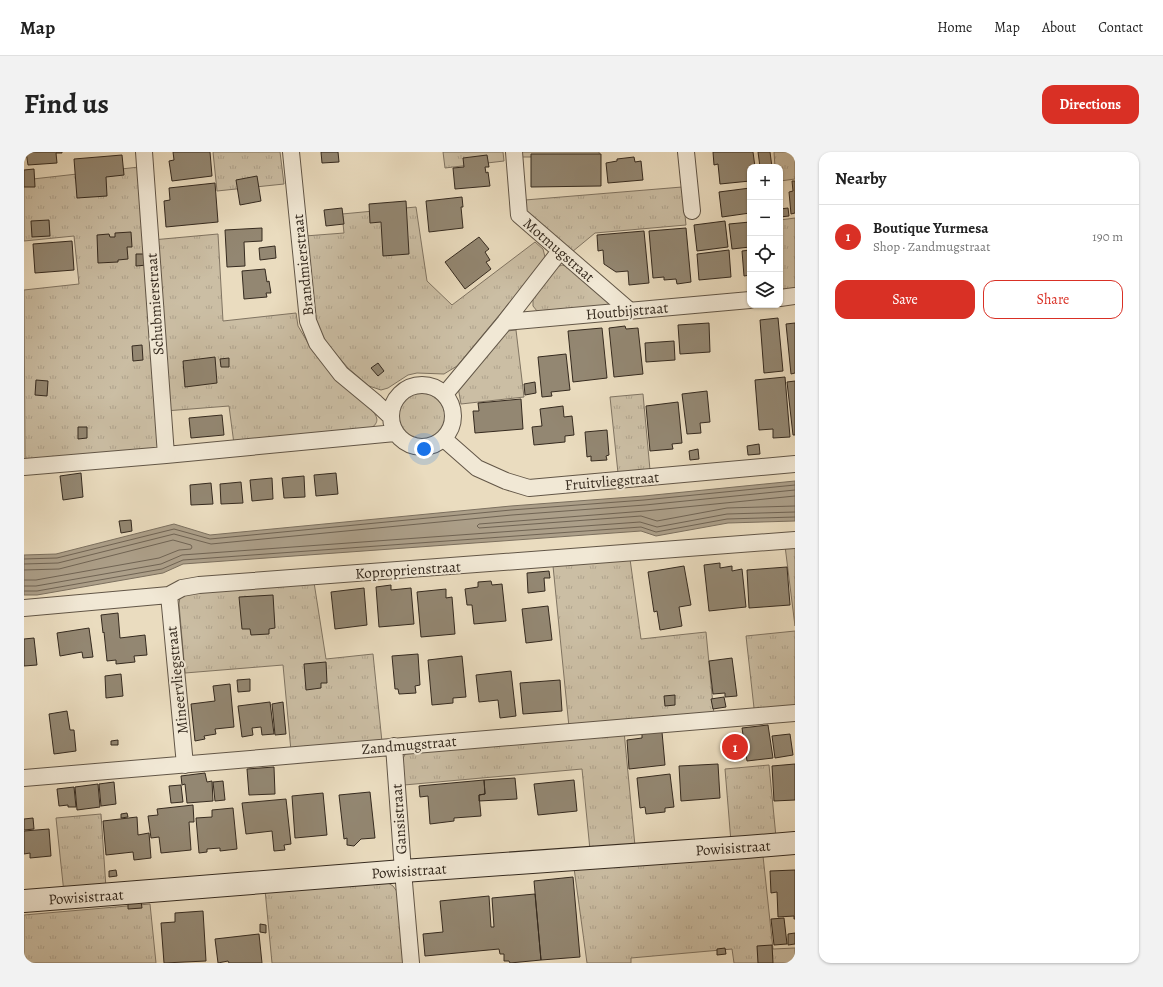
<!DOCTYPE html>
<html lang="en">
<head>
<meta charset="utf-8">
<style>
  :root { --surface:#fff; --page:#f2f2f2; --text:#222; --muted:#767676; --line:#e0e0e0; --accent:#d93025 }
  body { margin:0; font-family:Alegreya,serif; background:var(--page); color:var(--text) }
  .controls { position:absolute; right:12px; top:12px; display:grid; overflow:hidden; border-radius:8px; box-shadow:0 1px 3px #0004 }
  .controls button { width:36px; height:36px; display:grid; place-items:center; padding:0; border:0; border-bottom:1px solid var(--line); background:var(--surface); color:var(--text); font:20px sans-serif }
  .you { position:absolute; left:400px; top:297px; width:14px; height:14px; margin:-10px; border:3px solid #fff; border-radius:50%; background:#1a73e8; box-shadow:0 0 0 6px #1a73e833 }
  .badge { display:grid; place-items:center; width:26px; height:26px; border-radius:50%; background:var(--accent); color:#fff; font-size:13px; font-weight:700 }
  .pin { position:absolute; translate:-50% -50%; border:2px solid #fff; box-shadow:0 1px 4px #0006 }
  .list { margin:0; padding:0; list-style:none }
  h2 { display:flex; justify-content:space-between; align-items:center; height:52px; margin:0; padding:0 16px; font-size:17px }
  h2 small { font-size:13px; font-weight:400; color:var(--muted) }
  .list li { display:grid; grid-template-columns:26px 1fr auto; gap:12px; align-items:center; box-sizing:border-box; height:64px; padding:0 16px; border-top:1px solid var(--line) }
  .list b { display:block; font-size:15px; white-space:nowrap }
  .list p { margin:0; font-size:13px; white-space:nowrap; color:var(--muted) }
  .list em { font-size:13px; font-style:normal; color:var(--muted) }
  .actions { display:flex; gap:8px; padding:12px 16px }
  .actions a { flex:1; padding:9px 0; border:1px solid var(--accent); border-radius:12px; text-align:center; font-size:14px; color:var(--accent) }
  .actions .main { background:var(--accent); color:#fff }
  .icon { flex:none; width:22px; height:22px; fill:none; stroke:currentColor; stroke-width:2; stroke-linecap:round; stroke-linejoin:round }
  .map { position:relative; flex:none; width:771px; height:811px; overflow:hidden; border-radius:12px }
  header { display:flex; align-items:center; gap:24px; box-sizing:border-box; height:56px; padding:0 20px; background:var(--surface); border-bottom:1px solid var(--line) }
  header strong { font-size:19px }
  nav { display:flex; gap:22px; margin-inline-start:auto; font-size:14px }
  .intro { display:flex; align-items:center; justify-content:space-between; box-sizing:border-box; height:96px; padding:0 24px }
  h1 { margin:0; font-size:28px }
  .button { padding:10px 18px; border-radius:12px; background:var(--accent); color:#fff; font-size:14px; font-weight:700 }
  main { display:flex; gap:24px; padding:0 24px }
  aside { flex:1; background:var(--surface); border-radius:12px; box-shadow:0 1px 3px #0004 }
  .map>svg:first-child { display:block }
  .grass { fill:url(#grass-tufts); stroke:#807462 }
  .water { fill:#ac9f89; stroke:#7c705f }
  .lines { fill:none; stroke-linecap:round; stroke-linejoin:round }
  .shore { stroke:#706454; stroke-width:1 }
  .building { fill:#938772; stroke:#352a1f }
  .street-casing { stroke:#625647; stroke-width:18 }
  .secondary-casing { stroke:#352a1f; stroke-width:24 }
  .street { stroke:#f1e8d5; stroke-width:16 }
  .secondary { stroke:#f1e8d5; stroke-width:22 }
  .labels { text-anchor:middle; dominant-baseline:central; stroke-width:4; stroke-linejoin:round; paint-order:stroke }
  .street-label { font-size:15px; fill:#352a1f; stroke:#f1e8d5 }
</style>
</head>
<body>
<header>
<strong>Map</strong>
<nav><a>Home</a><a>Map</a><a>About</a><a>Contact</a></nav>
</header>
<div class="intro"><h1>Find us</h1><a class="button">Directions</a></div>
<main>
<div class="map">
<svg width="771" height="811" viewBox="0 0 771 811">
  <defs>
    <pattern id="grass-tufts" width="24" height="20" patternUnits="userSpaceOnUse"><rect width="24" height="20" fill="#cbbea4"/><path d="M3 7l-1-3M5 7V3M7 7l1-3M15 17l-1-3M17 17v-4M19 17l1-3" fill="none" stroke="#afa38d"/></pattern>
  </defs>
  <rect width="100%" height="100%" fill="#eadcbf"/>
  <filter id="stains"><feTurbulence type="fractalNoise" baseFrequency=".005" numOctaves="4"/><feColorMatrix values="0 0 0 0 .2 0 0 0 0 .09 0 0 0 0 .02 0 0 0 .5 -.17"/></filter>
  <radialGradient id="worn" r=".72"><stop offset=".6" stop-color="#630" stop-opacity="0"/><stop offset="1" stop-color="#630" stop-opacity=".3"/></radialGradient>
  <path class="grass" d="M189,0H256L260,32L193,39Z
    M419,0H479L480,9L421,16Z
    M495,0H575L576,5H496Z
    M750,0H771V27L756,29V15H751Z
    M115,15L135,294L130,297L7,308L1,307L0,138L55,132L50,84L0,89V28Z
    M658,35L662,73L571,81L548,100L502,59L501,48Z
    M392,55L403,129L428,153L511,90L519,97L521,105L515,115L433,214L420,222L393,221L384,223L364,236L357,238L345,234L324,216L302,190L289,165L281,84L320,81L318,62Z
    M771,66V136L756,138V68Z
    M194,82L199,169L272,161L274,174L287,196L348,258C356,268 354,272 343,279L210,292L205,254L141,259L128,88Z
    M538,113L545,115L588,153L513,159L509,154V144L533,115Z
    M492,178L500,245L437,252L434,235L483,179Z
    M373 265a24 24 0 1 1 48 0a24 24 0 1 1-48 0Z
    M619,242L626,318L594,321L586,245Z
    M771,393V474L761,394Z
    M606,407L617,487L682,480L690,563L545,575L529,414Z
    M289,424L302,507L349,502L358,590L267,599L259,513L161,521L155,452L156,445L162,438Z
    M771,479V562L731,565L722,484Z
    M600,579L611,694L566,698L558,617L380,633L378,608L382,601Z
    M745,613L752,685L707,690L701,617Z
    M77,662L82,736L40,741L32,666Z
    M739,704L749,797L771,796V811H710L708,797L607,806V811H563L550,716Z
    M361,729L369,734L374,741L379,811H248L241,738Z
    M126,752L132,811H0V763Z"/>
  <path class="water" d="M771,329V369L704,371L632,384L617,379L159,412L139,421L13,443H0V403L32,402L150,372L186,383L487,354L620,344Z"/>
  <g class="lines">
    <path class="shore" d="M771,344L621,359L455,372L453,374L455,376L617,364L633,369L703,356L771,354
      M0,407L33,406L150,377L186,387L487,358L620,348L771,333
      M0,412L34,411L150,382L187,392L488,363L621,353L771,338
      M0,418L35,417L149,388L167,393L168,395L167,397L155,398L135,406L12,428H0
      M0,434H12L137,412L158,403L616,370L633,375L703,362L771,360
      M0,439H13L138,417L159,408L617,375L632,380L703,367L771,365"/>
  </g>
  <path class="building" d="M2,0H38V1H32L33,11L4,13Z
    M149,0H186L188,24L148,29L145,9L150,8Z
    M297,0H314L315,10L298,11Z
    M689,0H729L731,15H726V29L696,32L694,12L690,13Z
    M734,0H746L748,15H736Z
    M507,2H577V34L507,35Z
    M98,3L100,23L82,25L83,44L53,46L50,7Z
    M463,3L465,15H461L462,21L464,20L466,34L431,37L429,16L440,15L439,6Z
    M610,5L611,10L617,9L619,28L584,31L582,11L593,9V7Z
    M10,17L11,35H0V18Z
    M233,24L237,49L216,53L212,28Z
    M768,29H771V61L767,62L765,40L769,39Z
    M191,31L194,70L142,75L140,49L146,48L145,36Z
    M726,36V61L698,65L695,40Z
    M438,45L439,55H437L439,76L405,80L402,49Z
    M382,49L385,102L359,104L357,70L346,71L345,52Z
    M318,56L320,72L302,74L300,58Z
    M764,56L765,64L756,65V57Z
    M25,68L26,84L8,85L7,69Z
    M701,69L704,95L673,99L670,73Z
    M726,70V95L708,97L705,72Z
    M238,76V89L220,90L221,114L203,115L201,78Z
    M662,76L667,130L653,132L652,127L640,128V125L629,126L625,79Z
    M620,79L625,131L605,133L604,119L592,120L580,112L579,98L574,99L573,83Z
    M107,80L108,95H103L104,107L94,108V110L74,111L73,83L85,82L86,85H91V81Z
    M455,85L465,97L461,100L466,108L462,110L467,117L441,137L421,110Z
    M48,89L50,118L11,121L9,92Z
    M251,94L252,106L236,108L235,96Z
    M705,98L707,125L675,128L673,102Z
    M726,98V123L720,124L718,99Z
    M112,102H122L123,113L112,114Z
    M241,117L243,130L245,129L247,141H242L243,145L220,147L218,119Z
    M754,166L759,219L740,221L736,168Z
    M685,171L686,200L656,202L654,173Z
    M771,171V221L767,222L762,172Z
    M601,174L602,177L614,176L619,222L590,225L585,176Z
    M578,176L583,226L549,230L544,179Z
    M650,189L651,208L622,210L621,191Z
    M118,193L119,208L109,209L108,194Z
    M542,202L546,238L527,240L528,244L518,245L514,205Z
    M191,205L193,231L161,235L159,209Z
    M205,206V215H197L196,207Z
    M354,211L360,219L354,224L347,216Z
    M761,225L766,285L749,286V277L735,278L731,228Z
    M12,228L24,229L23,244L11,243Z
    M771,229V283H769L763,230Z
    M511,230L512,241L501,243L500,232Z
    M683,239L686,270L676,271L677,281L663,282L658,242Z
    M497,247L499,277L451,281L449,259H455L454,251Z
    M654,250L658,291L648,292L649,297L626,299L622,254Z
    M539,254L540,265L548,264L550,283L541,284V290L510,293L508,275L518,274L516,257Z
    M198,263L200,283L167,286L165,266Z
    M54,275H63V286L54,287Z
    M583,278L585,303L582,304L583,308L567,309V304L563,305L561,280Z
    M735,292L736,302L724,303L723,294Z
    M674,297L675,307L666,308L665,299Z
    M57,321L59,345L39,348L36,324Z
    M312,321L314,342L292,344L290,323Z
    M280,324L281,345L260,346L258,326Z
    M248,326L249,347L228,349L226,328Z
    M217,330L219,351L197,352L196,332Z
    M187,331L189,352L167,353L166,333Z
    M107,368L108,379L97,381L95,369Z
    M696,411V416L708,414V419L718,417L722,455L685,459L680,413Z
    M660,414L667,453L655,455L658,474L636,478L633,459L630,460L624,420Z
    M763,415L766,453L725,456L723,418Z
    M525,419L526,426H520L521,439L504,441L503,421Z
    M467,429L468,433L478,432L482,469L450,472L448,453H443L441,437L454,435V430Z
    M367,433V438L387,436L390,472L355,475L352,435Z
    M340,436L343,473L311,477L307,440Z
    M422,437V446L428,445L431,482L397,485L393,440Z
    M249,443L251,476L245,477V482L227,483L226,477H218L215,445Z
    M524,454L528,488L502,491L498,457Z
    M94,461L96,486L121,483L123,503L110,504L111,510L92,512V508L83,509L80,480L79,481L77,463Z
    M65,476L69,505L59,506L58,500L36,504L33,481Z
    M10,486L13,513L0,514V487Z
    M394,502L396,533L391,534L392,541L375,542L374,537H371L368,504Z
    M438,504L442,545L429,546V551L408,553L404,508Z
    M708,506L713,544L701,545V541L689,542L685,509Z
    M302,510L303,531H297V536L282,538L280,512Z
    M487,519L492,564L476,566L474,548L455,550L452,523Z
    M97,522L99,544L82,546L81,524Z
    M226,527V539L214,540L213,528Z
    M536,528L538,559L499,562L496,531Z
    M206,532L210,575L191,577L192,582L180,584L181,587L171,589L167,552L191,549L189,534Z
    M651,543V553L641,554L640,544Z
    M700,545L702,555L689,557L687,547Z
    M246,550L250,582L238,583L237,575L228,576L229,583L218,585L214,554Z
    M259,550L262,582L251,583L248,552Z
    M43,559L46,578H50L52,599L30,602L25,562Z
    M744,573L749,606L723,609L718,576Z
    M638,580L641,613L605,617L603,588L618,586V582Z
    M717,582L719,606L705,607L703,584Z
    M766,582L769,603L751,606L748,584Z
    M94,588V593H87V589Z
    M694,612L696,646L657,649L655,614Z
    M771,612V648L750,649L748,614Z
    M250,615L251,642L225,643L223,617Z
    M181,621L183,630L188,629L189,649L163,651L161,632L158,633L157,624Z
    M646,622L650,655L641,656V660L622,662L621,655L616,656L613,626Z
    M491,626L493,647L455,649V643L461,642L460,628Z
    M460,628L461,642L455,643L457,664L430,666V669L406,672L404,644L396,645L395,634Z
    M550,628L553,659L514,663L510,632Z
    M199,629L201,648L191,649L189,630Z
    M90,630L92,652L77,654L75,632Z
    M74,632L76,655L53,658L51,635Z
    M157,633L159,650L147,651L145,634Z
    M50,635L52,655H44V653L35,654L33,637Z
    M346,640L351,686L337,687L330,694L323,693V686L320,687L315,643Z
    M299,641L303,683L271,686L268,644Z
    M262,647L267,692L260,693L261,698L250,699L248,679L222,682L218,651Z
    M169,653L170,670H165L167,698L137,701L135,685L127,686L124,664L134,663L133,657Z
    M209,656L213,697L196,699V696L183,697V700L175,701L172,666L188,665V658Z
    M103,661L104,665L97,666V662Z
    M113,665L114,683L125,681L127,706L110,708L109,700L82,703L79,669Z
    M9,666L10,677L0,678V667Z
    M25,677L27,704L6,706V701L0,702V679Z
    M92,718L93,724L85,725V719Z
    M771,718V767H770V764L754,765L753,740L747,741L746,719Z
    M549,725L556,805L517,808L510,729Z
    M511,742L517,808L486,811L485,809H480V802H476L475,797L401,804L399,782L419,780L416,749L465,744L467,775H470L468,746Z
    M104,749H117L118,756L104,757Z
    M179,759L182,809L140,811L137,771L151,770V761Z
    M760,766L763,792L750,793L747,767Z
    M236,772L242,773V781L236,780Z
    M771,781V792L764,793V782Z
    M235,782L238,811H205L204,809L194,811L191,787Z
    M748,793L749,811H734L733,794Z
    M701,796L702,802L693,803V797Z"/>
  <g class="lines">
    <defs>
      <path id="street" d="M120,0L142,303
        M267,0L284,169L293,191L317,222L352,251L367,265
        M490,0L495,63L606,159
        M662,0L668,59
        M756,146L771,144
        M481,170L726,148
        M367 264a31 31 0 1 1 62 0a31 31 0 1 1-62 0Z
        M421,242L481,170L536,99
        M420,287L453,316L482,329L505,336L771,312
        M0,315L142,303L371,281
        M145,443L161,613
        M0,456L145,443L158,436L175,433L771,388
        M370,594L379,719L387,811
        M0,626L771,561"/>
      <path id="secondary" d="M0,749L379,719L722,695L771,691"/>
    </defs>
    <use href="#street" class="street-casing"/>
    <use href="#secondary" class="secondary-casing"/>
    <use href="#street" class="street"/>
    <use href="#secondary" class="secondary"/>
  </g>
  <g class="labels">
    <g class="street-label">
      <text transform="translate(535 98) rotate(41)">Motmugstraat</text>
      <text transform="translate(279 113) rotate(-96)">Brandmierstraat</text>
      <text transform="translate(131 152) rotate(-94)">Schubmierstraat</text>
      <text transform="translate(603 159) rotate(-5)">Houtbijstraat</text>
      <text transform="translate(588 329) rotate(-5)">Fruitvliegstraat</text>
      <text transform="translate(384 418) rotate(-4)">Koproprienstraat</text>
      <text transform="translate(153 528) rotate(-96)">Mineervliegstraat</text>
      <text transform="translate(385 593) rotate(-5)">Zandmugstraat</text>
      <text transform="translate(375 667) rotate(-94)">Gansistraat</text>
      <text transform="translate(709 696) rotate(-4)">Powisistraat</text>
      <text transform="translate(385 719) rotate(-4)">Powisistraat</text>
      <text transform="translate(62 745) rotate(-4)">Powisistraat</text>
    </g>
  </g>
  <rect width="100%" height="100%" filter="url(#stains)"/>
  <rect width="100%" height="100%" fill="url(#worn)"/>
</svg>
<div class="controls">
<button>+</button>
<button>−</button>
<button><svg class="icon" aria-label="locate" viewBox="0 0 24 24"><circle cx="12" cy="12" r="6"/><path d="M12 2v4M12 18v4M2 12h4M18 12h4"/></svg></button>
<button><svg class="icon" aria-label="layers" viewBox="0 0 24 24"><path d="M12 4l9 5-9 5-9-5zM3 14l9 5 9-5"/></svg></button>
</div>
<div class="you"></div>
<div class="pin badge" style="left:711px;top:595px">1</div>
</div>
<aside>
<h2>Nearby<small></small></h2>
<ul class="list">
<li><span class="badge">1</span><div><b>Boutique Yurmesa</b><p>Shop · Zandmugstraat</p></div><em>190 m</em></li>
</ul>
<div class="actions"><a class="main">Save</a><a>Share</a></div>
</aside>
</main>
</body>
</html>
